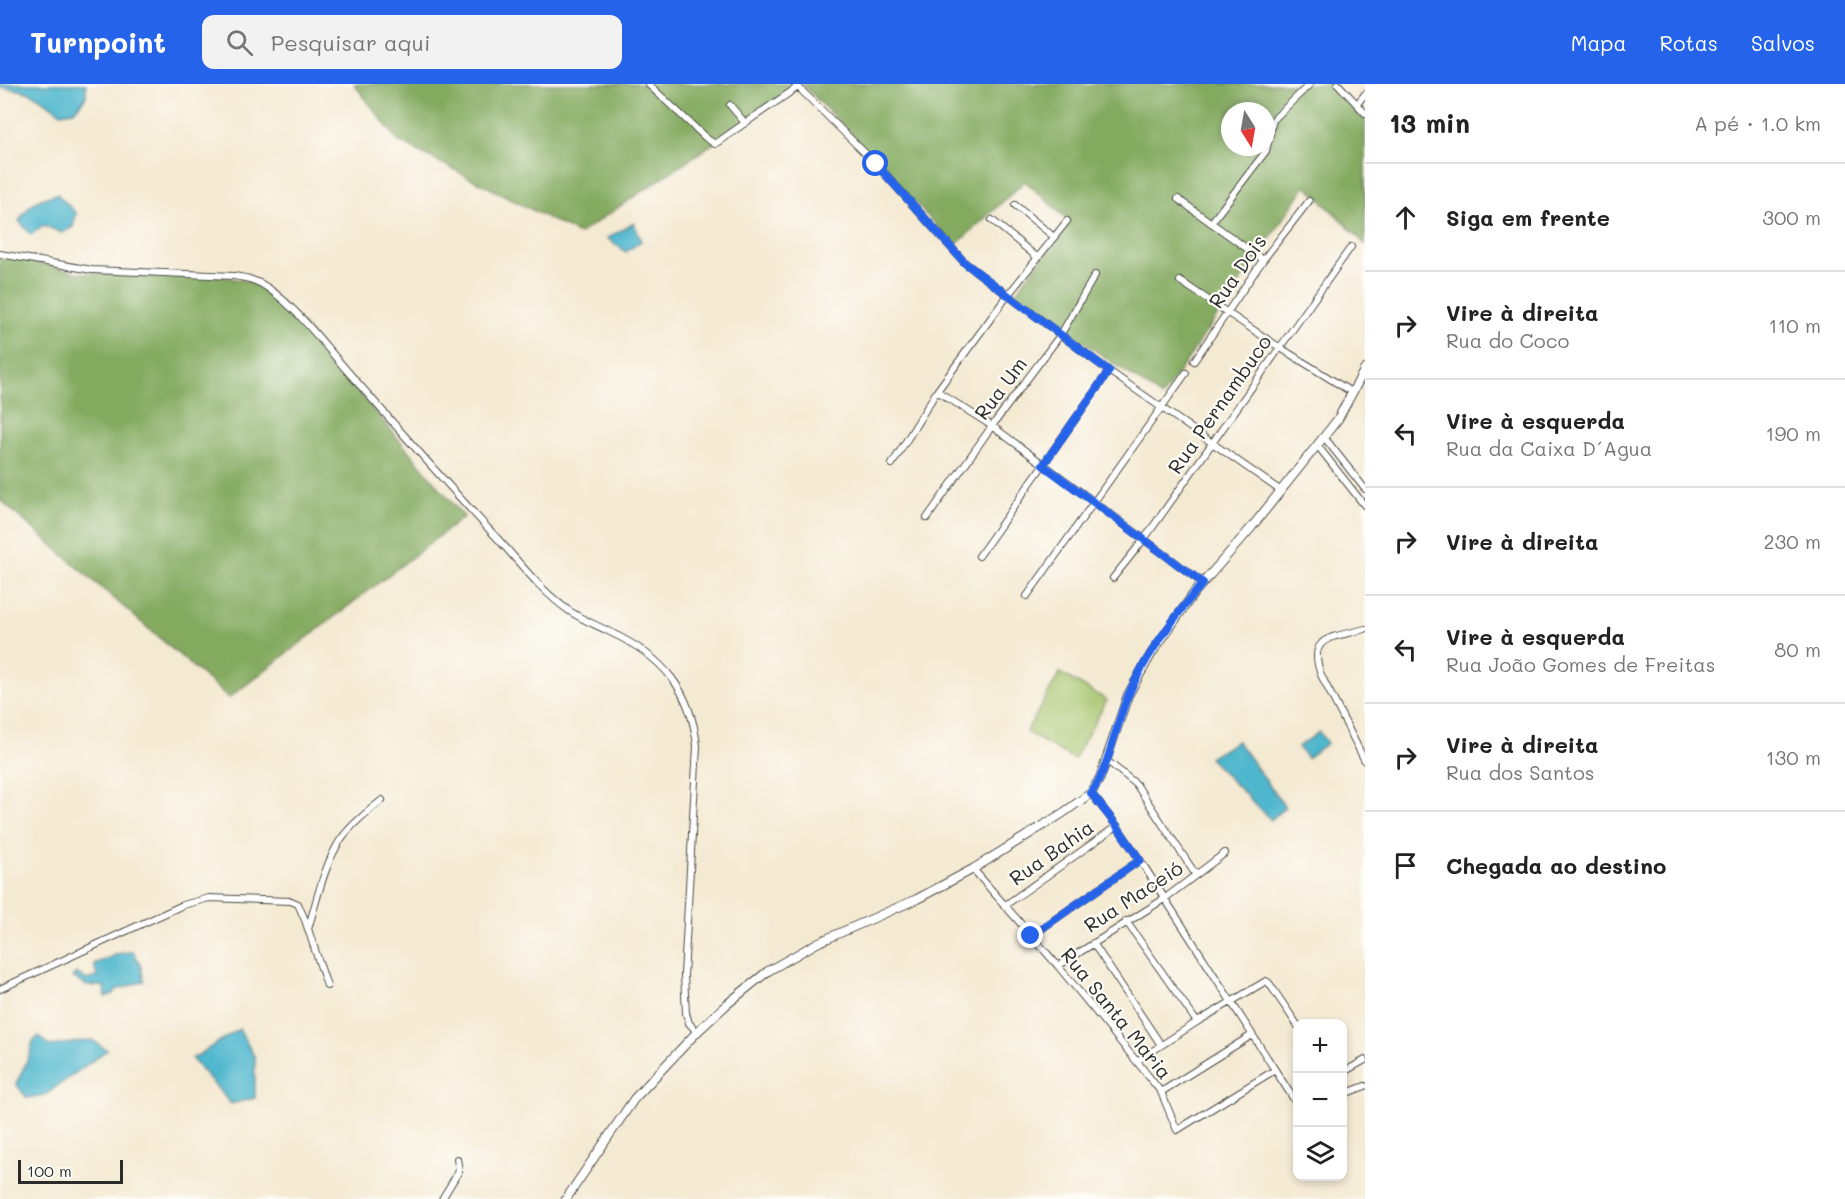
<!DOCTYPE html>
<html lang="pt">
<head>
<meta charset="utf-8">
<style>
  :root { --surface:#fff; --page:#f2f2f2; --text:#222; --muted:#767676; --line:#e0e0e0; --accent:#2563eb }
  body { margin:0; font-family:Mali,sans-serif; background:var(--page); color:var(--text) }
  .controls { position:absolute; right:18px; bottom:18px; display:grid; overflow:hidden; border-radius:12px; box-shadow:0 3px 9px #0003 }
  .controls button { width:54px; height:54px; display:grid; place-items:center; padding:0; border:0; border-bottom:2px solid var(--line); background:var(--surface); color:var(--text); font:30px sans-serif }
  .compass { position:absolute; left:1221px; top:18px; width:54px; height:54px; border-radius:50%; background:var(--surface); box-shadow:0 3px 9px #0003; rotate:169deg }
  .scale { position:absolute; left:18px; bottom:15px; width:105px; box-sizing:border-box; padding-left:6px; border:3px solid #2b2b2b; border-top:0; font-size:16px; line-height:21px; white-space:nowrap; color:#2b2b2b; -webkit-text-stroke:4px #fdfcf7; paint-order:stroke }
  .stop { position:absolute; width:18px; height:18px; margin:-14px; border:4px solid #2563eb; border-radius:50%; background:#fff }
  .stop.end { background:#2563eb; border-color:#fff; box-shadow:0 2px 6px #0008 }
  .list { margin:0; padding:0; list-style:none }
  h2 { display:flex; justify-content:space-between; align-items:center; height:78px; margin:0; padding:0 24px; font-size:26px }
  h2 small { font-size:20px; font-weight:400; color:var(--muted) }
  .list li { display:grid; grid-template-columns:39px 1fr auto; gap:18px; align-items:center; box-sizing:border-box; height:108px; padding:0 24px; border-top:2px solid var(--line) }
  .list b { display:block; font-size:22px; white-space:nowrap }
  .list p { margin:0; font-size:20px; white-space:nowrap; color:var(--muted) }
  .list em { font-size:20px; font-style:normal; color:var(--muted) }
  .icon { flex:none; width:33px; height:33px; fill:none; stroke:currentColor; stroke-width:2; stroke-linecap:round; stroke-linejoin:round }
  .map { position:relative; flex:none; width:1365px; height:1115px; overflow:hidden }
  header { display:flex; align-items:center; gap:36px; box-sizing:border-box; height:84px; padding:0 30px; background:var(--accent); color:#fff }
  header strong { font-size:28px }
  nav { display:flex; gap:33px; margin-inline-start:auto; font-size:21px }
  .search { width:420px; height:54px; background:var(--page); display:flex; align-items:center; gap:15px; box-sizing:border-box; padding:0 21px; border-radius:12px; color:var(--muted); font-size:22px }
  main { display:flex }
  aside { flex:1; background:var(--surface) }
  .map>svg:first-child { display:block }
  .green { fill:#a6c46c; stroke:#68784c; stroke-width:1.5 }
  .forest { fill:#84aa60; stroke:#586a46; stroke-width:1.5; fill-rule:evenodd }
  .water { fill:#50b7ce; stroke:#3e717c; stroke-width:1.5 }
  .lines { fill:none; stroke-linecap:round; stroke-linejoin:round }
  .minor-casing { stroke:#494844; stroke-width:8 }
  .tertiary-casing { stroke:#494844; stroke-width:10 }
  .minor { stroke:#fff; stroke-width:6 }
  .tertiary { stroke:#fff; stroke-width:8 }
  .route { stroke:#2563eb; stroke-width:8 }
  .labels { text-anchor:middle; dominant-baseline:central; stroke-width:4.5; stroke-linejoin:round; paint-order:stroke }
  .street-label { font-size:20px; fill:#2b2b2b; stroke:#fdfcf7 }
</style>
</head>
<body>
<header>
<strong>Turnpoint</strong>
<div class="search"><svg class="icon" aria-label="search" viewBox="0 0 24 24"><circle cx="10" cy="10" r="6"/><path d="M15 15l6 6"/></svg>Pesquisar aqui</div>
<nav><a>Mapa</a><a>Rotas</a><a>Salvos</a></nav>
</header>
<main>
<div class="map">
<svg width="1365" height="1115" viewBox="0 0 1365 1115">
  <rect width="100%" height="100%" fill="#fdfcf7"/>
  <filter id="ink" filterUnits="userSpaceOnUse"><feTurbulence type="fractalNoise" baseFrequency=".0167" numOctaves="2"/><feDisplacementMap in="SourceGraphic" scale="12" xChannelSelector="R" yChannelSelector="G"/><feConvolveMatrix kernelMatrix="1 2 1 2 8 2 1 2 1" color-interpolation-filters="sRGB"/></filter>
  <filter id="wash" filterUnits="userSpaceOnUse"><feTurbulence type="fractalNoise" baseFrequency=".008" numOctaves="4" result="noise"/><feDisplacementMap in="SourceGraphic" scale="24" xChannelSelector="R" yChannelSelector="G"/><feGaussianBlur stdDeviation="1.35" result="paint"/><feColorMatrix in="noise" values="0 0 0 0 0 0 0 0 0 0 0 0 0 0 0 0 0 1.4 0 .05"/><feComposite in="paint" operator="in"/></filter>
  <g filter="url(#wash)">
    <rect width="100%" height="100%" fill="#f4e9d1"/>
    <path class="green" d="M1060,589L1107,616L1074,675L1026,648Z"/>
    <path class="forest" d="M354,0H801L579,150L398,57Z
      M802,0H1332L1365,37V160L1306,101L1162,313L1014,210L1070,138L1025,97L955,162L865,64ZM1230,27H1266V63H1230Z
      M0,170L79,189L218,192L248,197L270,208L301,239L464,433L229,614L0,416Z"/>
    <path class="water" d="M0,0H86V13L74,27L61,29C37,11 30,5 0,4Z
      M57,110L76,129L73,143L62,149L43,141L31,151L19,137C30,119 37,115 57,110Z
      M634,139L641,157L626,168L607,154Z
      M1319,648L1327,659L1307,674L1298,663Z
      M1237,657L1285,723L1271,736L1209,674Z
      M133,867L141,883L144,897L116,906L114,910L105,913L104,902H87L72,893L76,889L87,896L97,893L94,880L118,870Z
      M239,945L255,974V1014L231,1020L192,975Z
      M39,952L49,962L92,956L107,966L45,1011L27,1014L16,1000L30,970L33,957Z"/>
  </g>
  <g filter="url(#ink)">
    <g class="lines">
      <defs>
        <path id="minor" d="M648,0L706,54L715,60L745,39L730,21
          M795,0L876,80L965,179L1109,287L1281,407
          M1338,0L1365,29
          M1357,20L1365,10
          M745,39L798,3
          M1178,115L1263,176
          M1015,121L1054,153
          M992,136L1038,174
          M1211,139L1266,67L1273,36L1310,0
          M0,170L92,186L234,192C247,194 257,196 268,204C299,226 324,261 349,289C399,345 447,401 498,455C520,479 541,507 568,526C582,536 597,541 612,549C663,573 691,606 697,662L684,891L686,929L689,939L697,948
          M1180,197L1279,263L1353,309
          M1194,277L1263,176L1309,117
          M937,307L992,342L1203,499
          M1324,353L1365,405
          M1317,361L1365,422
          M892,380L937,307L1008,211L1067,137
          M927,434L992,342L1061,250L1095,191
          M979,472L1109,287
          M1113,494L1145,454L1351,163
          M1027,512L1186,289
          M1365,545C1333,554 1305,551 1322,593L1365,677
          M1106,676L1136,700L1196,791
          M1091,709L1117,742L1140,776L1295,1017L1298,1016
          M973,785L1058,882L1142,984L1161,1008L1177,1046L1275,986
          M1004,822L1117,742
          M1126,837L1197,938
          M308,845C317,816 324,781 341,755C352,740 367,728 382,716
          M1031,852L1140,776
          M1093,859L1161,961
          M1058,882L1164,815L1225,769
          M0,905L183,821L209,814L291,817L298,820L305,836L327,902
          M1137,977L1197,938L1266,897L1269,899L1298,942
          M1342,989L1365,976
          M1161,1008L1252,951
          M1342,1009L1344,1010L1365,1002
          M442,1115L459,1087L457,1075"/>
        <path id="tertiary" d="M566,1115L634,1015L697,948L726,921L768,887L817,859L917,815L973,785L1063,729L1091,709L1100,694L1128,611L1152,569L1194,509L1251,444L1338,335L1365,285"/>
      </defs>
      <use href="#minor" class="minor-casing"/>
      <use href="#tertiary" class="tertiary-casing"/>
      <use href="#minor" class="minor"/>
      <use href="#tertiary" class="tertiary"/>
    </g>
  </g>
  <g class="lines" filter="url(#ink)">
    <path class="route" d="M876,80L965,179L1109,287L1043,381L1203,499C1174,533 1144,573 1127,614C1116,641 1108,687 1091,709L1117,742L1140,776L1031,852"/>
  </g>
  <g class="labels">
    <g class="street-label">
      <text transform="translate(1237 187) rotate(-55)">Rua Dois</text>
      <text transform="translate(1000 304) rotate(-53)">Rua Um</text>
      <text transform="translate(1219 320) rotate(-55)">Rua Pernambuco</text>
      <text transform="translate(1051 768) rotate(-35)">Rua Bahia</text>
      <text transform="translate(1133 812) rotate(-33)">Rua Maceió</text>
      <text transform="translate(1117 929) rotate(51)">Rua Santa Maria</text>
    </g>
  </g>
</svg>
<div class="controls">
<button>+</button>
<button>−</button>
<button><svg class="icon" aria-label="layers" viewBox="0 0 24 24"><path d="M12 4l9 5-9 5-9-5zM3 14l9 5 9-5"/></svg></button>
</div>
<svg class="compass" viewBox="-18 -18 36 36"><path d="M0-13l5 13h-10z" fill="#e53935"/><path d="M0 13l5-13h-10z" fill="#767676"/></svg>
<div class="scale">100 m</div>
<div class="stop" style="left:876px;top:80px"></div>
<div class="stop end" style="left:1031px;top:852px"></div>
</div>
<aside>
<h2>13 min<small>A pé · 1.0 km</small></h2>
<ul class="list">
<li><svg class="icon" aria-label="ahead" viewBox="0 0 24 24"><path d="M12 20V5M6 11l6-6 6 6"/></svg><div><b>Siga em frente</b></div><em>300 m</em></li>
<li><svg class="icon" aria-label="right" viewBox="0 0 24 24"><path d="M7 20v-9h11M14 6l5 5-5 5"/></svg><div><b>Vire à direita</b><p>Rua do Coco</p></div><em>110 m</em></li>
<li><svg class="icon" aria-label="left" viewBox="0 0 24 24"><path d="M17 20v-9H6M10 6l-5 5 5 5"/></svg><div><b>Vire à esquerda</b><p>Rua da Caixa D´Agua</p></div><em>190 m</em></li>
<li><svg class="icon" aria-label="right" viewBox="0 0 24 24"><path d="M7 20v-9h11M14 6l5 5-5 5"/></svg><div><b>Vire à direita</b></div><em>230 m</em></li>
<li><svg class="icon" aria-label="left" viewBox="0 0 24 24"><path d="M17 20v-9H6M10 6l-5 5 5 5"/></svg><div><b>Vire à esquerda</b><p>Rua João Gomes de Freitas</p></div><em>80 m</em></li>
<li><svg class="icon" aria-label="right" viewBox="0 0 24 24"><path d="M7 20v-9h11M14 6l5 5-5 5"/></svg><div><b>Vire à direita</b><p>Rua dos Santos</p></div><em>130 m</em></li>
<li><svg class="icon" aria-label="arrive" viewBox="0 0 24 24"><path d="M6 21V4h12l-3 4 3 4H6"/></svg><div><b>Chegada ao destino</b></div></li>
</ul>
</aside>
</main>
</body>
</html>
